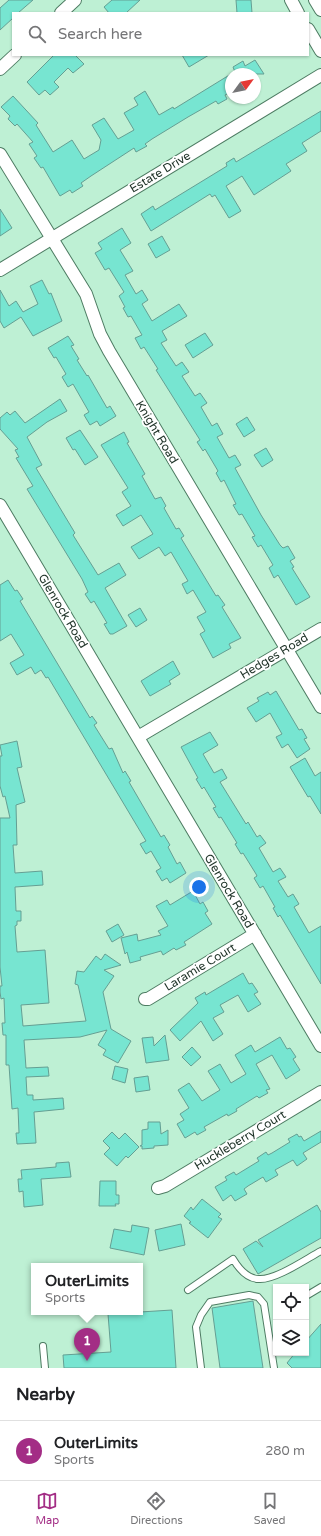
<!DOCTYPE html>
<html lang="en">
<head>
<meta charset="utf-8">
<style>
  :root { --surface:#fff; --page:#f2f2f2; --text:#202124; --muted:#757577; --line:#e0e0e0; --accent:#a32d85 }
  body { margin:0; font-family:"Varela Round",sans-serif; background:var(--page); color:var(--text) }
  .controls { position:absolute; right:12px; bottom:12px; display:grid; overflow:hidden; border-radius:0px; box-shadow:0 1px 3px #0004 }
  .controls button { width:36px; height:36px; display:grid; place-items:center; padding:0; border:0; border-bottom:1px solid var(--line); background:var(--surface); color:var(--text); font:20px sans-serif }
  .compass { position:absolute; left:225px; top:68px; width:36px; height:36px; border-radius:50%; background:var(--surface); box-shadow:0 1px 3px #0004; rotate:57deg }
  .you { position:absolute; left:199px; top:887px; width:14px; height:14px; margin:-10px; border:3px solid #fff; border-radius:50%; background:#1a73e8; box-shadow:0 0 0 6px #1a73e833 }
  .badge { display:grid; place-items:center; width:26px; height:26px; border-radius:50%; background:var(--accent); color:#fff; font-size:13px; font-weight:700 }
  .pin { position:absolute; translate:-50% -33px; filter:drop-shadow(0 1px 2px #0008) }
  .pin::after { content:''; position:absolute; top:21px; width:14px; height:12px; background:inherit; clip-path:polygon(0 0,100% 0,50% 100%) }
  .popup { position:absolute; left:31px; top:1263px; width:112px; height:52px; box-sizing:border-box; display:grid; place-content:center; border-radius:0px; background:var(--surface); filter:drop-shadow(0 1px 3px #0005); font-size:13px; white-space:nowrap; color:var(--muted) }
  .popup b { font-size:15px; color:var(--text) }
  .popup::after { content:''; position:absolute; left:50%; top:100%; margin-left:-8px; border:8px solid transparent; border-top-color:var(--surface) }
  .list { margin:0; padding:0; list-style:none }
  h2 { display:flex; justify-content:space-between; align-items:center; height:52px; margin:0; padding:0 16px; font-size:17px }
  h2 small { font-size:13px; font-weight:400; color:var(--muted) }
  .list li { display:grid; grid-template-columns:26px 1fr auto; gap:12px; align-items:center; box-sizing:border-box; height:60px; padding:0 16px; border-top:1px solid var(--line) }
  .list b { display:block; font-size:15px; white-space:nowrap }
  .list p { margin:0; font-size:13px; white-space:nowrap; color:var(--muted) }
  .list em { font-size:13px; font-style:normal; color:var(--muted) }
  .icon { flex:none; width:22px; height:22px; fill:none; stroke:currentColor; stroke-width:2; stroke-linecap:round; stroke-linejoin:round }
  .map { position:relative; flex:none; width:321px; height:1368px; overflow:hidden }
  .search { position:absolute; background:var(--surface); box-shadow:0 1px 3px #0004; left:12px; right:12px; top:12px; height:44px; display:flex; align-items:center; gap:10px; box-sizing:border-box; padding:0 14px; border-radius:0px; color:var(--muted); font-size:15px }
  .sheet { height:112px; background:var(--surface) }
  nav { display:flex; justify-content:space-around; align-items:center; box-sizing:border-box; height:56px; border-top:1px solid var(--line); background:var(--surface); font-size:11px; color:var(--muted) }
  nav a { display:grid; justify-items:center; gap:2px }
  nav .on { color:var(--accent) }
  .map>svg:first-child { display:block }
  .building { fill:#77e5d1; stroke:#659f93 }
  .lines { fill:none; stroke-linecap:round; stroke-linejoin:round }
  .lane-casing { stroke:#4e7c63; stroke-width:8 }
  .street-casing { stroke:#4e7c63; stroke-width:14 }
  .lane { stroke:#fff; stroke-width:6 }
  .street { stroke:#fff; stroke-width:12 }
  .labels { text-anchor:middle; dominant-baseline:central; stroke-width:3.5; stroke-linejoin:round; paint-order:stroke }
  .street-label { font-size:12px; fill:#1d3126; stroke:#fff }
</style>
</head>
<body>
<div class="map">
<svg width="321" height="1368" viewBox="0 0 321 1368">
  <rect width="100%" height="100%" fill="#bef0d4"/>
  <path class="building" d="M9,0H33L18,13H13V18L0,30V8Z
    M112,0H140L126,13H109L104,7Z
    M236,0H251L252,13H237Z
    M54,55H75L84,64L73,73L68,68L54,82L59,87L50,95L45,90L39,95L27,82Z
    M182,55H209L189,67Z
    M255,60L264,74H231L235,72L233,67L243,61L245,66Z
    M231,74V92L225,95L227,99L218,104L216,101L188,117L152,139L145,144L147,146L136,152L134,148L91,176L81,183L83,186L72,193L70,190L60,196L43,167L41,168L34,158L37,156L29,144L33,142L17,124L15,126L8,119L10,116L1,107L13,96L38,123L36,125L53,152L72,140L84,159L99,150L101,140L92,125L104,118L118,139L134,130L124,113L138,105L134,98L145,91L159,115L173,107L174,109Z
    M321,111V131L302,143L307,151L286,164L291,171L254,195L242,176L226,186L241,211L229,218L215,195L212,197L210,194L151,231L141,214L153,206L155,210L227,166L226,163L234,158L236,162Z
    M0,209L12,228L0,236Z
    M122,228L131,243L120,250L133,271L125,275L136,294L142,290L148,300L142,304L152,321L179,304L187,316L162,331L167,340L161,343L176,366L182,362L189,372L182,376L195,396L200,393L207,403L201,407L212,426L217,423L223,434L217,437L229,458L235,455L241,465L235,468L261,515L280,545L283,548L288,546L295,558L290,561L294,567L292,568L310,597L296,605L278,575L274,578L269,568L273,565L261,545L258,547L252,537L255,536L242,514L239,515L233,505L236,504L224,480L221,482L216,473L218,471L205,449L203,451L197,442L200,440L156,370L158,369L144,347L141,349L135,338L142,335L131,316L128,317L123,308L125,307L119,296L124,292L109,268L105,270L95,253L102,249L98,243Z
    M162,236L170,250L156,258L148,244Z
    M42,280L49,294L51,293L62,321L33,336L21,317L4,328L0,321V290L9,306L16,301L23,312L38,304L30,286Z
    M205,333L213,345L193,358L185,345Z
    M68,336L74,345L71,346L79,359L77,360L87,376L88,375L107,408L110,406L116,416L100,426L97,421L90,425L84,415L89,412L73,384L68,387L62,377L66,374L56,357L54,358L48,348Z
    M60,399L67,411L47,422L27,437L42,465L36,468L75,533L73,535L98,575L119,563L126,575L105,588L127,626L113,634H110L104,624L107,623L94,601L91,603L85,594L88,592L82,579L27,489L33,486L16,458L19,457L15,450L18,449L0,429V418L7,412L10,415L15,411L25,423Z
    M247,417L255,430L244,437L236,424Z
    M80,430L98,457L85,465L75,449L73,450L66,438Z
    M124,432L129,442L127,443L145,474L142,476L155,499L161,497L166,506L164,508L176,529L179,528L184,536L181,538L216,596L218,595L225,605L222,607L241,638L229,644L231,648L213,658L200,634L205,631L197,617L206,612L193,590L187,594L182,584L188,581L171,552L165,556L159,547L139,559L131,547L153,534L141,515L123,526L116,515L131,506L122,492L128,488L101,445Z
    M266,448L273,460L262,467L254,455Z
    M8,580L15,591L17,590L23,599L20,601L32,621L90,718L92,716L97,723L94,725L109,749L112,748L123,773L125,771L131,781L129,782L161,837L164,835L170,845L168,847L177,864L180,862L186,873L170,883L167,878L162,881L156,871L161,868L151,851L146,854L140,844L146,841L48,677L46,678L41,670L35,674L31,667L17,675L10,663L24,655L11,634L0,641V585Z
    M140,608L147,620L136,627L128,615Z
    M173,661L180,674L169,681L171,684L150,696L141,681Z
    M276,691L299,730L302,729L307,738L304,739L310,749L297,758L288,744L282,748L276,737L282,734L270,713L256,722L247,708L259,701L257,698L268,692L270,695Z
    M210,732L218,745L203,754L214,773L222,769L227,778L220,782L246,824L248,822L257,837L260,835L266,843L259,848L273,872L280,868L286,877L278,881L288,897L293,894L299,904L294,907L309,933L321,926V984L280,915L278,917L273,908L275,907L263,886L260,888L254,878L257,876L256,874L243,853L241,854L235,844L237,843L221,817L219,818L213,808L216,807L204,787L202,789L196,779L198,778L181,747Z
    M17,741L22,767L17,768L25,802L16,805L17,845H13L15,873L42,871L43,885L15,887L16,911H21V921H17V925L15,926L17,952L45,950L49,1003L21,1005L23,1026L86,1021L78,985L75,984L77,971L84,972L96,956L101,960L105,954L121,965L104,970L114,976L103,992L111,1029L131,1041L118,1063L103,1055L106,1050L98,1045L107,1030L80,1037L24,1040L26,1068L48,1067L49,1076L26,1077L27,1095H33V1100L63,1098L64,1109L34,1112L36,1143L17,1144L16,1133H19L18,1108L12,1109L9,1065H6V1035H3L2,1023H5L4,998L1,999L0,992V986H2L0,967V818H10L5,796L3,797L0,786V756H2L0,745Z
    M305,758L315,776L321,772V814L310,796L308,797L290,767Z
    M193,891L200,904L203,902L208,911L205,913L212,924L184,942L186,945L176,950L174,948L163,955L161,951L140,957L141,960L130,963L127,952L125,954L121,938L137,934L138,941L161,935L158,931L168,926L156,906L167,900L170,905Z
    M118,924L124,935L112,942L106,931Z
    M243,973L249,984L252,983L258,992L254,994L261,1004L248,1012L238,995L220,1005L224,1012L213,1018L223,1034L213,1041L201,1021L180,1041L170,1030L198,1003L195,998L205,992L206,995Z
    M165,1035L169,1060L146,1063L142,1038L153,1037L154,1046Z
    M280,1037L287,1049L290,1048L296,1057L293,1059L300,1070L286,1079L272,1055L256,1064L270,1089L266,1090L268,1093L259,1098L257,1096L236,1109L237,1111L228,1116L227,1114L204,1127L206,1130L197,1135L195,1132L185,1138L177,1124L184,1120L180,1114L189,1108L178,1090L189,1083L202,1101L220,1090L208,1071L220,1064L231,1083L246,1074L235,1055L251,1045L255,1052Z
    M192,1047L201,1057L191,1066L182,1057Z
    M115,1066L128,1069L125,1083L112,1079Z
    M148,1076L150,1090L136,1092L134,1078Z
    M148,1122H160L161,1134L168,1130V1145L154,1146V1148L142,1149V1146H140L142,1145V1130L148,1129Z
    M321,1131V1142L303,1153L307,1159L297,1166L293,1160L275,1170L278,1175L266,1182L263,1177L248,1186L244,1189L247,1194L235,1201L231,1195L223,1201L215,1187L227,1180L225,1177L234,1172L236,1175L259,1161L257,1158L266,1152L268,1155L272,1153L290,1142L288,1139L297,1134L299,1137L301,1136L304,1141Z
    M112,1132L119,1139L125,1133L139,1147L128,1158L126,1156L117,1166L104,1154L110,1148L103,1141Z
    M69,1162L71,1177L41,1179L43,1205L24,1207L23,1191L19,1192L18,1179H22L21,1170L56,1167V1163Z
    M100,1181H116V1195H119V1204H115L116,1206H99Z
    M202,1199L221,1214L218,1217L222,1219L208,1238L189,1223L191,1222L184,1216L191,1207L193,1210Z
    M317,1205L321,1212V1238L258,1274L243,1249L256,1241L263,1247L258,1240Z
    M181,1224L185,1245L159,1251L155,1230Z
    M132,1225L149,1228L144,1255L110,1248L114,1229L131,1232Z
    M253,1301L263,1368H220L212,1308Z
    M172,1310L176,1368H64L63,1355L111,1352L108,1314Z
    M321,1324V1368H292L287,1363L295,1353H306V1341Z"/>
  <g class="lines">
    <defs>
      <path id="lane" d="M188,1290L233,1259C239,1269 247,1279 259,1279C276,1280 306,1259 321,1251
        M306,1296L321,1287
        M43,1346L45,1368
        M201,1368L196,1327L201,1315L210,1302L249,1295L258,1297L264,1304L274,1368"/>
      <path id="street" d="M291,0L298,13
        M315,0L321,10
        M61,13L75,0
        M308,29L321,51
        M0,69L15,55
        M0,154L86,294L100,334L109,351L321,707
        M0,270L321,75
        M0,505L321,1046
        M138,737L321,629
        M145,999H148L255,934
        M158,1188L165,1186L321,1092"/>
    </defs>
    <use href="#lane" class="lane-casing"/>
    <use href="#street" class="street-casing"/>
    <use href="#lane" class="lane"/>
    <use href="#street" class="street"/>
  </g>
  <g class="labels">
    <g class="street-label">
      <text transform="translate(160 172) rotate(-31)">Estate Drive</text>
      <text transform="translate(157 432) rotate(59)">Knight Road</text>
      <text transform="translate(63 611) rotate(59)">Glenrock Road</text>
      <text transform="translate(274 656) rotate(-31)">Hedges Road</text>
      <text transform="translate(229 891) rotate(59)">Glenrock Road</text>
      <text transform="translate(200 967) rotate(-31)">Laramie Court</text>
      <text transform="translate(240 1140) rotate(-31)">Huckleberry Court</text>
    </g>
  </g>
</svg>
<div class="controls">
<button><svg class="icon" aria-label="locate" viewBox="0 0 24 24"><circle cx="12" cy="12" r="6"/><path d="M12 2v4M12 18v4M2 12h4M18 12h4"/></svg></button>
<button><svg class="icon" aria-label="layers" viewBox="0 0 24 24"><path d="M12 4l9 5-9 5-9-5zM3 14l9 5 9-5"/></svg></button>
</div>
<svg class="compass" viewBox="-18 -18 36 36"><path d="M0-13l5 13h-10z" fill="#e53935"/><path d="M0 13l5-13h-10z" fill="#757577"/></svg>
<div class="you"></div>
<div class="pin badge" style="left:87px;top:1361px">1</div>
<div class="popup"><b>OuterLimits</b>Sports</div>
<div class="search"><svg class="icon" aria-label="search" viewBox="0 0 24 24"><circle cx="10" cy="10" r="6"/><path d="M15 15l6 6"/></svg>Search here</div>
</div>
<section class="sheet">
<h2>Nearby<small></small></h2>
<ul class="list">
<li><span class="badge">1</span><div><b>OuterLimits</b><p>Sports</p></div><em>280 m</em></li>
</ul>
</section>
<nav>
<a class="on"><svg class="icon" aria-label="map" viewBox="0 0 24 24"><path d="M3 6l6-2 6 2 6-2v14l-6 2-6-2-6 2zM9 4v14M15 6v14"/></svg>Map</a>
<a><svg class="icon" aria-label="directions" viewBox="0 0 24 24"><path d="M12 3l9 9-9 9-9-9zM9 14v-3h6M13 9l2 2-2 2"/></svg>Directions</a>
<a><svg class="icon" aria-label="saved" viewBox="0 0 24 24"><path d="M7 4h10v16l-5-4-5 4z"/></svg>Saved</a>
</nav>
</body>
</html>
